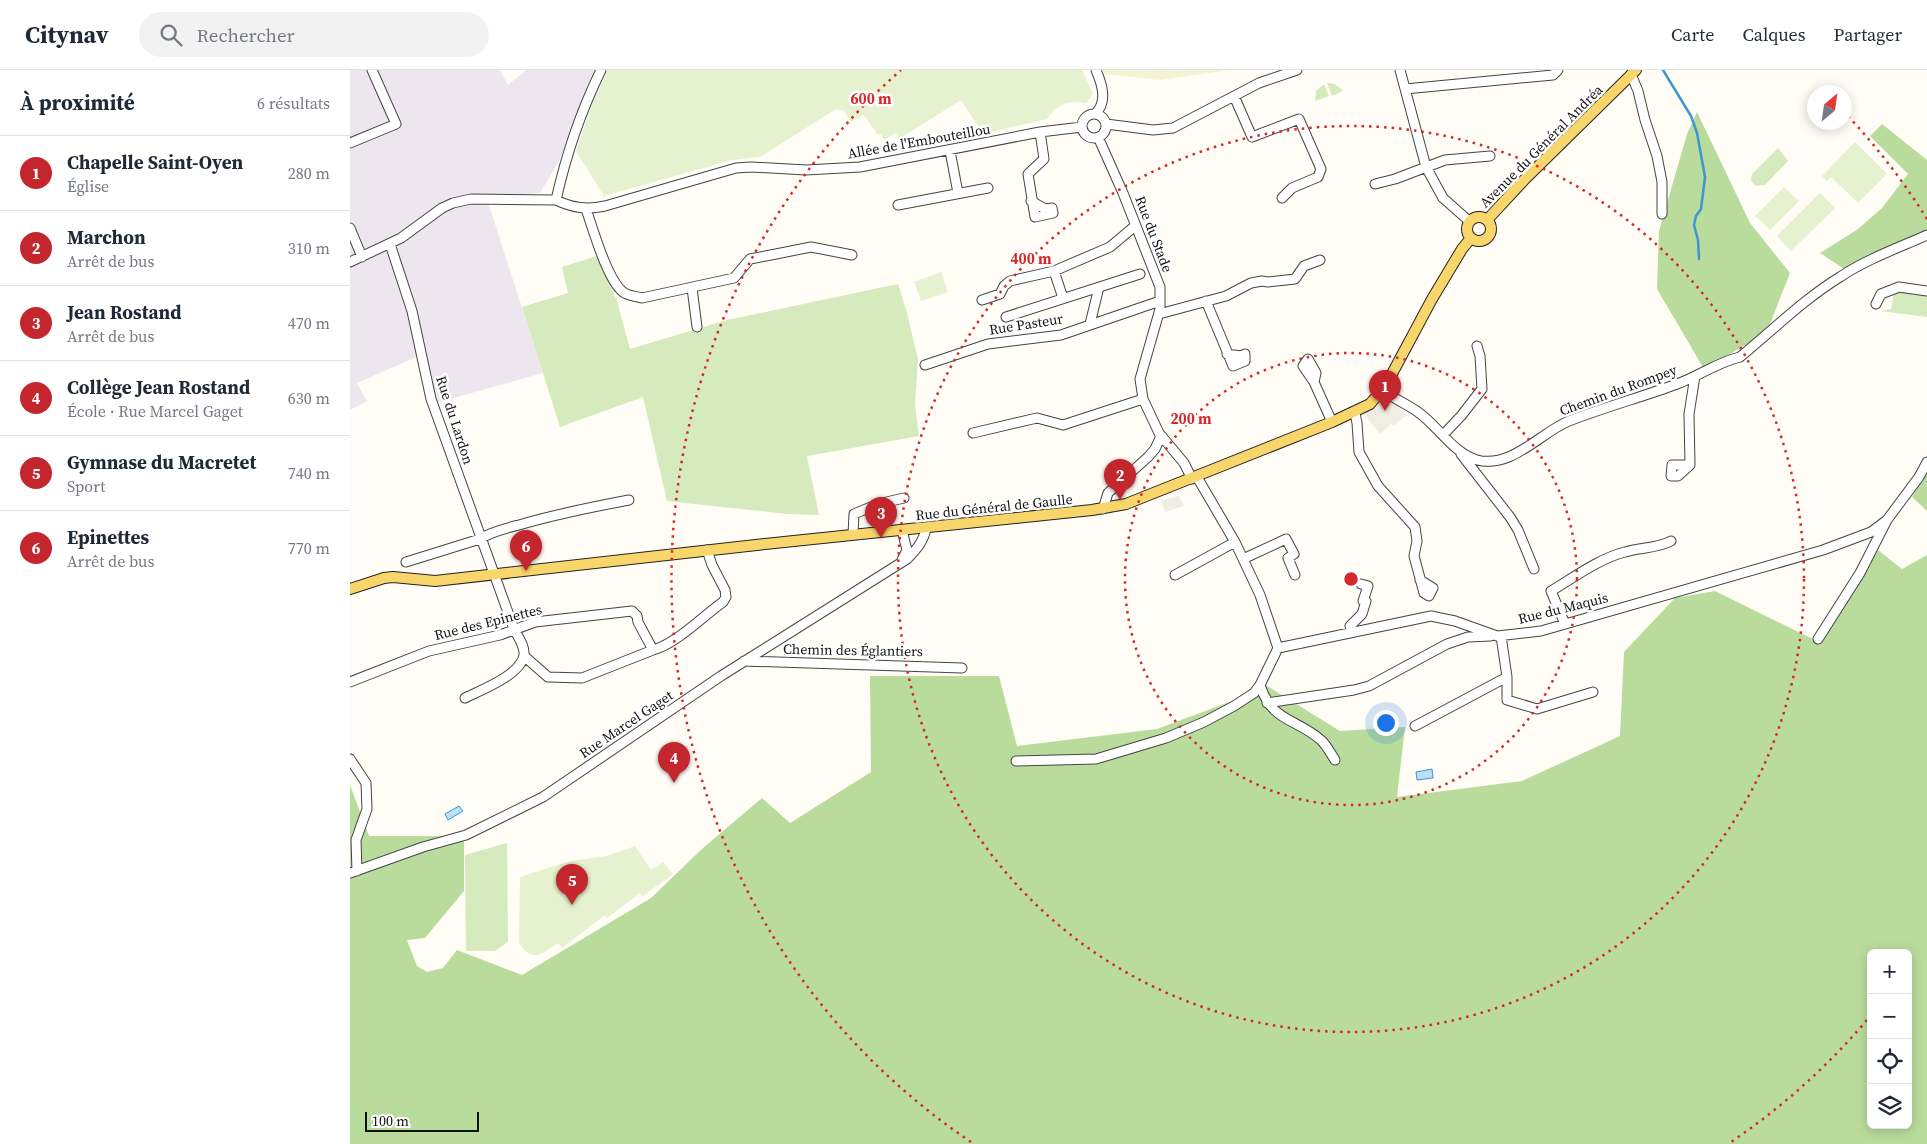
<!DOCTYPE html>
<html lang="fr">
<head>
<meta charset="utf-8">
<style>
  :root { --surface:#fff; --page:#f2f2f3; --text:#1f2937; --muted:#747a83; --line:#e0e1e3; --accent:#c4262e }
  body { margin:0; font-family:"Source Serif 4",serif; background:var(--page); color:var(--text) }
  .controls { position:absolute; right:15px; bottom:15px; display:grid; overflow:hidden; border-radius:8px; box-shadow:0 2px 12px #0003 }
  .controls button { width:45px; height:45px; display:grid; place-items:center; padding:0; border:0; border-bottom:1px solid var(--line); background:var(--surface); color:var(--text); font:25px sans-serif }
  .compass { position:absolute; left:1457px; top:15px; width:45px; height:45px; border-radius:50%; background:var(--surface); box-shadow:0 2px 12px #0003; rotate:29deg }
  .scale { position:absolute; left:15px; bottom:12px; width:114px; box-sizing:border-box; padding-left:5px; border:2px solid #111; border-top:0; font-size:14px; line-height:18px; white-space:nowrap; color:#111; -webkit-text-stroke:4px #fff; paint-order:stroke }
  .you { position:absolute; left:1035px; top:652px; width:18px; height:18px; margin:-12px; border:4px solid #fff; border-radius:50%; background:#1a73e8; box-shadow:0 0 0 8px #1a73e833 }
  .badge { display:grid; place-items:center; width:32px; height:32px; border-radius:50%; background:var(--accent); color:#fff; font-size:16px; font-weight:700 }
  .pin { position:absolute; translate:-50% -41px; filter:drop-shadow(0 1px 2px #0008) }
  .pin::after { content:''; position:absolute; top:26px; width:18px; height:15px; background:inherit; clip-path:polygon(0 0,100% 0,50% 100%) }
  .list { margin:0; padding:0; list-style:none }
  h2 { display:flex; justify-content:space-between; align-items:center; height:65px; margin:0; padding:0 20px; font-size:21px }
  h2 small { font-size:16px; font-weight:400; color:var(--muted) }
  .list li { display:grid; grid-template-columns:32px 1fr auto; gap:15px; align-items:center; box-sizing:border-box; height:75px; padding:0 20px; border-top:1px solid var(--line) }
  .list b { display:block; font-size:19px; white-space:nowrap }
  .list p { margin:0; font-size:16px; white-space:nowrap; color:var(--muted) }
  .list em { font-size:16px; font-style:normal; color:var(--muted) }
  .icon { flex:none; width:28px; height:28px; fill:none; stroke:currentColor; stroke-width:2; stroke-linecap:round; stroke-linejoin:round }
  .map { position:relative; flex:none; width:1577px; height:1074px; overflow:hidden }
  header { display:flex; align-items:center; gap:30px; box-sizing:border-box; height:70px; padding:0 25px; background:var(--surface); border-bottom:1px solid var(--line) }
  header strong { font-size:24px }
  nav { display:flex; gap:28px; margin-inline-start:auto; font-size:18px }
  .search { width:350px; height:45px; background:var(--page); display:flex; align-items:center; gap:12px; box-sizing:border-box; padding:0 18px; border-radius:28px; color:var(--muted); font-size:19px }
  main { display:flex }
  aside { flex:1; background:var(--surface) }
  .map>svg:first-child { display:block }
  .industrial { fill:#eee6ef }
  .farmland { fill:#f6f3d4 }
  .green { fill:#d5ebbd }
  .forest { fill:#b9dc9c; fill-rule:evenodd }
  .pitch { fill:#e6f2cf }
  .plaza { fill:#f1ede2 }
  .water { fill:#b9e0f7; stroke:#3f96cf }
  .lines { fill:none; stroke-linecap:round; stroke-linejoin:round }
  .stream { stroke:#3f96cf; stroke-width:2.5 }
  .minor-casing { stroke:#444; stroke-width:11 }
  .major-casing { stroke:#222; stroke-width:12 }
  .minor { stroke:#fff; stroke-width:9 }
  .major { stroke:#f9d66b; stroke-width:10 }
  .ring { fill:none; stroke:#d62828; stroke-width:2.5; stroke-dasharray:2.5 5 }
  .labels { text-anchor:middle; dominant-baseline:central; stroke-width:5; stroke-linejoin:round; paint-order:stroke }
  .street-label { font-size:14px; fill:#111; stroke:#fff }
  .centre { fill:#d62828; stroke:#fff; stroke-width:2.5 }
  .ring-label { font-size:15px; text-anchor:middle; font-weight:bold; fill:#d62828; stroke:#fff; stroke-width:5; stroke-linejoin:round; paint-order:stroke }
</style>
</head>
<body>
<header>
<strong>Citynav</strong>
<div class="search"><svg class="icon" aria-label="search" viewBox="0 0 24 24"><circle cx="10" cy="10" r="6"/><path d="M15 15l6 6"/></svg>Rechercher</div>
<nav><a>Carte</a><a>Calques</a><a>Partager</a></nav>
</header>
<main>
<aside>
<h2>À proximité<small>6 résultats</small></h2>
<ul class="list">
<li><span class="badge">1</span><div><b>Chapelle Saint-Oyen</b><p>Église</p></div><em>280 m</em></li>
<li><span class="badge">2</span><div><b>Marchon</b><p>Arrêt de bus</p></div><em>310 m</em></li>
<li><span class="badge">3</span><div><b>Jean Rostand</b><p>Arrêt de bus</p></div><em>470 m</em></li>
<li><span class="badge">4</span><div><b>Collège Jean Rostand</b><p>École · Rue Marcel Gaget</p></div><em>630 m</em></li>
<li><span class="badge">5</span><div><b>Gymnase du Macretet</b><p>Sport</p></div><em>740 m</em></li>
<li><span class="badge">6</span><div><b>Epinettes</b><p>Arrêt de bus</p></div><em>770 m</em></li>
</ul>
</aside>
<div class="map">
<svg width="1577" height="1074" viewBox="0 0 1577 1074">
  <rect width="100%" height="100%" fill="#fffdf5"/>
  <path class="industrial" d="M0,0H150L158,15L176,0H245L237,16L209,91L190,123L136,126L193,303L86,333L73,284L7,313L17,331L0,340Z"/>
  <path class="farmland" d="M753,0H880L810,10L755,4Z"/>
  <path class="green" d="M977,13L985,14L993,21L982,26Z
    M974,14L979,26L965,31L966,21Z
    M1428,78L1438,91L1415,115L1405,116L1401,110L1402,104Z
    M247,186L267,231L280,279L377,250L548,214L557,243L568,289L565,335L569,366L457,386L469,445L437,444L317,431L293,327L210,357L172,237L218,223L212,197Z
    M1551,221L1577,224V247L1531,241L1541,239L1544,222Z
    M157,773L158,872L145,881H116L115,785Z"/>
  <path class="forest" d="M1347,42L1400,153L1440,203L1420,254L1399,273L1354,299L1307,219L1309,161L1337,64Z
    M1532,54L1577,90V164L1497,201L1470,183L1508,159L1532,138L1558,104L1520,66Z
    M1577,402V441L1562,427Z
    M1528,480L1552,499L1577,485V1074H0V715L19,766H114V821L75,868L57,870L67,896L77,902L93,898L107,880L172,905L301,828L353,778L412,728L440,753L521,702L520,606H649L667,676L807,659L890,628L909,611L990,661L1055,657L1047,727L1172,711L1270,666L1274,582L1325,528L1365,521L1471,573L1483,549ZM1521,883H1558V1055H1521Z"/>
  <path class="pitch" d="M258,0H732L743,24L736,33C718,30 708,34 697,49L633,64L611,30L549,69L546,63L534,70L531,64L528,65L514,45L501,52L494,41L486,39L410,87L382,90L254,126L226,81L244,29Z
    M1505,72L1537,104L1508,133L1481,107L1477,111L1472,106Z
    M1434,117L1449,131L1420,160L1405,146Z
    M1470,123L1485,138L1441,181L1427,166Z
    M591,202L598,222L571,231L564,212Z
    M285,776L301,800L313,792L323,804L293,826L290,823L257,848L255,845L212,878L208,873C193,883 182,894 169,873L170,807L220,791L257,786Z"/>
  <path class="plaza" d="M1033,329L1049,336L1057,345L1044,356L1041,354L1030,364L1014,344Z
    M829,426L834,436L815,442L811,430Z"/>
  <path class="water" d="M1082,699L1083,708L1067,710L1066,702Z
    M109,736L113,741L98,750L95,744Z"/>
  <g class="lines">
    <path class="stream" d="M1313,0L1341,46L1347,63L1355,107L1351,139L1346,146L1344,155L1348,170L1349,189"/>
    <defs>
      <path id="minor" d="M1050,0L1076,97L1093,128L1119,151
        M1281,4L1288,21L1295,50L1307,86L1312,112V144
        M1055,19L1203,5L1208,0
        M884,26L902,67L949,49L971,99L968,107L942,118L932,128
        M745,44C758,32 752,14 746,0
        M732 56a12 12 0 1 1 24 0a12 12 0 1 1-24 0Z
        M756,54L803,60L823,58L909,13L947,0
        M748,67L773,123L810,217V239L790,309L793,329L809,363L834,393L842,409
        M0,73L46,54L22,0
        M600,81L608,123
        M1025,114L1045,109L1095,90L1140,86
        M206,130C216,85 231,41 251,0
        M681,131L695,139L702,138L703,143L685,147L678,104L694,89L690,62
        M548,135L638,118
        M236,139C243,159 257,209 273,222C278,226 285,226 292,228L384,208L400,189L426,184L461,177L502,185
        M0,158L12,187
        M40,174L62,241L81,329L164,559C168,567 175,576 174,585C171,605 131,620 115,628
        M0,192L51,168L92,138L103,133L121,129L206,130C223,138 236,140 255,136L386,98L401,97L456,100L510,97L690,62L732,57
        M704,201L713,228
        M342,218L347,257
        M632,230L650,224L654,216L660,211L704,201L760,177L785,156
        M856,231L883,296L895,291V284L891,286L877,284
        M1526,234L1531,224L1549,217L1577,221
        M809,244L876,226L901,213L912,211L918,212L945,209L954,196L970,190
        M656,247L790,204
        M740,254L749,217
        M575,295L638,274L711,265L810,231
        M964,312L966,303L958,289L953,296L964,312L982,352
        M1033,320C1044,329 1057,334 1068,342C1088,356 1103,383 1127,390C1162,399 1191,362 1219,351C1255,337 1292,327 1327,314C1349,306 1368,292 1390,287C1423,260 1454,229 1490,207C1517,189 1548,178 1577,165
        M1005,343L1007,353L1009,382L1028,416L1065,457L1067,471L1064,486L1074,523L1079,526L1083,518L1070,510
        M623,363L687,348L713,355L793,329
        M1093,365L1111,346L1132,319L1130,286L1127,276
        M1111,384L1160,447L1168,460L1184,499
        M1340,395H1322L1321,406H1328L1340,395L1339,344L1345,306
        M847,407L885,472L910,525L928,578L1081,546L1105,551L1147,566L1191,561L1473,480L1521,462L1537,450
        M753,439L758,423L798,387L805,379L811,366
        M552,460L557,480L552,490
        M503,465L504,444L528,434L554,428
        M893,489L936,469L944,484L938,488L945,505
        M56,492L130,469C140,462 157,458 169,455C206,444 242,437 279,430
        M825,505L885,472
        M1215,554L1201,521C1223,508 1250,488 1275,482C1290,477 1306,479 1321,471
        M1002,562L1000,556L1012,544L1016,531H1013L1018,516L1011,514
        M1468,569L1510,503L1537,450L1569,407L1577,392
        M174,586L198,607L232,608L303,580
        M394,591L612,598
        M1157,607V630L1187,639L1243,622
        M0,612L79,581L150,565L185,552L282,541L287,546L288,552L303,580C326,574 353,546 373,532L376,527L375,520L362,495L357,480
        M910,615C922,653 947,648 972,671C977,676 981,684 985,690
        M917,633L1004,620L1019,616L1097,574L1118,567L1141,566
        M1065,656L1157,607L1151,566
        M0,689L16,713L17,739L6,770L7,801
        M666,691L746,689L816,668L854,652L884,636L904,623L910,615L928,578
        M0,803L73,777L116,765L193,727L371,606L557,489C566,480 574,471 576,458"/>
      <path id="major" d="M1117 159a12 12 0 1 1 24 0a12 12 0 1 1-24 0Z
        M1137,150L1175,109L1286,0
        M0,519L34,508L43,507L85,511L415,474L742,440L776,434L982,352L1020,334L1036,315L1082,229L1112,179L1121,168"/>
    </defs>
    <use href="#minor" class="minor-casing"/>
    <use href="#major" class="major-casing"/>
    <use href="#minor" class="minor"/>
    <use href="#major" class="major"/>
  </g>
  <g class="ring">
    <circle cx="1001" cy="509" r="226"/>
    <circle cx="1001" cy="509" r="453"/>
    <path d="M1517 950A679 679 0 0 1 1381 1072M621 1072A679 679 0 0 1 551 0M1498 46A679 679 0 0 1 1577 149"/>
  </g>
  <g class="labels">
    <g class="street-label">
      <text transform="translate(569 71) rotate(-10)">Allée de l'Embouteillou</text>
      <text transform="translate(1191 76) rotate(-45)">Avenue du Général Andréa</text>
      <text transform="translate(804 164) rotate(69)">Rue du Stade</text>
      <text transform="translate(676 254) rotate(-9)">Rue Pasteur</text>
      <text transform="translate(1268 320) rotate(-20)">Chemin du Rompey</text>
      <text transform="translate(105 350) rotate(72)">Rue du Lardon</text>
      <text transform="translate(644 437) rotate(-6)">Rue du Général de Gaulle</text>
      <text transform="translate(1213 538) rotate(-14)">Rue du Maquis</text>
      <text transform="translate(138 552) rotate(-14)">Rue des Epinettes</text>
      <text transform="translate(503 580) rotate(1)">Chemin des Églantiers</text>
      <text transform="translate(276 654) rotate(-34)">Rue Marcel Gaget</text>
    </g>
  </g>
  <circle cx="1001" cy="509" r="8" class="centre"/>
  <g class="ring-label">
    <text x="521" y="34">600 m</text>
    <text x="681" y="194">400 m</text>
    <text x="841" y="354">200 m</text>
  </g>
</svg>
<div class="controls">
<button>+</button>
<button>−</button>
<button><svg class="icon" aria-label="locate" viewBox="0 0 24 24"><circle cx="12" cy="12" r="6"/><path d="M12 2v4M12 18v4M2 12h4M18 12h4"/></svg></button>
<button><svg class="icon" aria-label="layers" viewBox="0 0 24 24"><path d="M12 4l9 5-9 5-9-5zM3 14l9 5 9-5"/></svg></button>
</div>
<svg class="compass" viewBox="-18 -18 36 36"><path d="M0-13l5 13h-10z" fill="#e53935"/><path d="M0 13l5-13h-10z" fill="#747a83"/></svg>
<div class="scale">100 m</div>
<div class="you"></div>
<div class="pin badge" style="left:1035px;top:341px">1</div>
<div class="pin badge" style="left:770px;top:430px">2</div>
<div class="pin badge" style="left:531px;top:468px">3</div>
<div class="pin badge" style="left:324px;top:713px">4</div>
<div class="pin badge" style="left:222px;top:835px">5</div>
<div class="pin badge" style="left:176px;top:501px">6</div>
</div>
</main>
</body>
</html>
